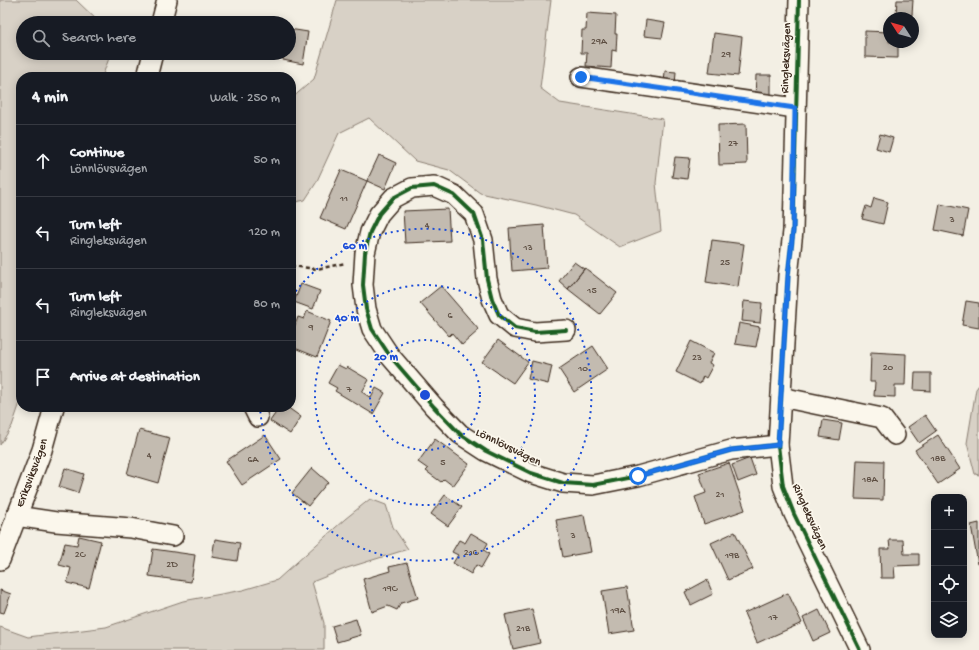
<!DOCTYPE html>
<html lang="en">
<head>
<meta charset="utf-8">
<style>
  :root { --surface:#171b24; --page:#20242c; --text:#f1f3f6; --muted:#9ea1a6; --line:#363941 }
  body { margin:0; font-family:"Gochi Hand",sans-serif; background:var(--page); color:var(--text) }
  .controls { position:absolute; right:12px; bottom:12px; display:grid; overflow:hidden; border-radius:8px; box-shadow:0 2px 10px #0003 }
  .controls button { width:36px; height:36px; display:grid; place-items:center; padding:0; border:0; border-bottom:1px solid var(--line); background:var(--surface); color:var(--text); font:20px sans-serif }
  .compass { position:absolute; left:883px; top:12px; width:36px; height:36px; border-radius:50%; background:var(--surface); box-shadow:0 2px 10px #0003; rotate:306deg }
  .stop { position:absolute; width:12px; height:12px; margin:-9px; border:3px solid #1a73e8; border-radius:50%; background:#fff }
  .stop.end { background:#1a73e8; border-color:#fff; box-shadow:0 1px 4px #0008 }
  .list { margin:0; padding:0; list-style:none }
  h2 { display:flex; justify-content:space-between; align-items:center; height:52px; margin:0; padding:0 16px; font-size:17px }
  h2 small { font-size:13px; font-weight:400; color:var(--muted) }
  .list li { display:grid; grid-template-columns:26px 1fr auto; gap:12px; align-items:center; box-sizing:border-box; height:72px; padding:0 16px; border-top:1px solid var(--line) }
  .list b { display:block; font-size:15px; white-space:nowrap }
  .list p { margin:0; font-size:13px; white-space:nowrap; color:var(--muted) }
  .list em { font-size:13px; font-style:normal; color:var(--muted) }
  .icon { flex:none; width:22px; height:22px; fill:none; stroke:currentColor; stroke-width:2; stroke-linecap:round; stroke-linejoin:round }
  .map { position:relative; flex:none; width:979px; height:650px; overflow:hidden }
  .search { position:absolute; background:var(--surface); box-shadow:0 2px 10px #0003; left:16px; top:16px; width:280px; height:44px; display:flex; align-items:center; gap:10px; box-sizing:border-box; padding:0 14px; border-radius:22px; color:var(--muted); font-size:15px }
  .panel { position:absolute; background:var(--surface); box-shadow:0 2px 10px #0003; left:16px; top:72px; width:280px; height:340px; border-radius:16px }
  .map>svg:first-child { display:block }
  .green { fill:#d8d1c6; stroke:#8a7e72 }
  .building { fill:#c3bbb0; stroke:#3b2a1e }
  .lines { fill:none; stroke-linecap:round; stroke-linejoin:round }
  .minor-casing { stroke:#3b2a1e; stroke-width:22 }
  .path { stroke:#3b2a1e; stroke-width:2.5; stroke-dasharray:4 3; stroke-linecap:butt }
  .minor { stroke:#fbf7ec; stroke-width:19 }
  .cycleway-casing { stroke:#fbf7ec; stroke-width:6 }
  .cycleway { stroke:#1b5e20; stroke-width:4 }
  .route { stroke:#1a73e8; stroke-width:5 }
  .ring { fill:none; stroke:#1d4ed8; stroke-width:2; stroke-dasharray:2 4 }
  .labels { text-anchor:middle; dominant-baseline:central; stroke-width:3.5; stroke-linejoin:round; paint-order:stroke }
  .number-label { font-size:10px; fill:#5d4e42 }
  .street-label { font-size:12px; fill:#3b2a1e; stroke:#fbf7ec }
  .centre { fill:#1d4ed8; stroke:#fbf7ec; stroke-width:2 }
  .ring-label { font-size:12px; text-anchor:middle; font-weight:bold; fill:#1d4ed8; stroke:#fbf7ec; stroke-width:3.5; stroke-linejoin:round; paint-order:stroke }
</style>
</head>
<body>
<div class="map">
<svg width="979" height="650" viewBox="0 0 979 650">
  <rect width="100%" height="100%" fill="#f3efe4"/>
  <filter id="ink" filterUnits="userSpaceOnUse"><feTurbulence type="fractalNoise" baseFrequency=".025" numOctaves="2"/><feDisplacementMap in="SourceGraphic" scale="8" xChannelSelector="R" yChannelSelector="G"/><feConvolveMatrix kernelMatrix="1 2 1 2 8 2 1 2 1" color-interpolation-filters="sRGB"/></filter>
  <g filter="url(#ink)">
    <path class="green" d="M0,0H76L100,23H23V53H111L102,77H21V400L12,426L0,445Z
      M337,0H551L540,88L560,103L663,119L656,183L661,231L620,247L574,215L536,205L480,193L449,170L415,161L369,118L339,133L316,183L305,200L291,203V99L314,79Z
      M979,385V475L975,474L967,443L976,389Z
      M370,499L386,505L393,527L408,549L347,568L312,582L324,623V650H0V627L28,637L106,627L183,601L243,590L277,580L345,519Z"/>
    <path class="building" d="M897,0H913L912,15L896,14Z
      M587,13L616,15L615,34H617L616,51L612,50L611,68L586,66L587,53H581L582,30H586Z
      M646,20L665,23L662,38L644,36Z
      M289,29L308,32L303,64L283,60L284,53H289Z
      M865,31L889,32V42H898V58L865,57Z
      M714,33L742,37L738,76L709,73Z
      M665,71L676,72L675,85L664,84Z
      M756,75H771V99H755Z
      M746,124L747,164L719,165L718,125Z
      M880,134L893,138L889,152L876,148Z
      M379,155L396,163L385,189L367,181Z
      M675,157L690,158L687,179L672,177Z
      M341,170L367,181L346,229L320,218Z
      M874,198L888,202L883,224L862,219L866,206L871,208Z
      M940,204L968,210L963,236L935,230Z
      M448,209L450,241L405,243L403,211Z
      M544,225L547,268L512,271L509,228Z
      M712,240L744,244L738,287L706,282Z
      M574,262L584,269L568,289L559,281Z
      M585,268L617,293L600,314L568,289Z
      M301,284L320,291L313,309L294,302Z
      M441,286L479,330L462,345L452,333L449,336L420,303Z
      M744,301L762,303L760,323L742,321Z
      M966,301L979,303V328L962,325Z
      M307,311L331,321L317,357L292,347L295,338L291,336L298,317L304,319Z
      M739,323L760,327L756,347L735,344Z
      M498,340L528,362L513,383L482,362Z
      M691,341L714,353L709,363L713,365L706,378L703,376L700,384L676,372Z
      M593,346L608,369L574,392L559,369Z
      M871,352L906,354L905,385H895V397L874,396L875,382H870Z
      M532,361L552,366L548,384L528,379Z
      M338,365L346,369L347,367L369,380L362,392L371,398L376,388L385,393L373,414L335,391L337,388L328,383Z
      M915,373H931V391L914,390Z
      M280,407H287L301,417L290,434L270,421Z
      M925,415L936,431L919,443L908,427Z
      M823,420L842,423L839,440L820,437Z
      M139,430L170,438L158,483L127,474Z
      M265,435L281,459L242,485L226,461Z
      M938,435L960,469L938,484L915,450Z
      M435,439L469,464L453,486L444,479L441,482L426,471L428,469L418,462Z
      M750,458L756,475L738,482L732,465Z
      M857,460L884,461L883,500L855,499Z
      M729,463L745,510L704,524L695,497L706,493L699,473Z
      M65,468L84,474L78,493L59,487Z
      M312,468L328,482L308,506L292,493Z
      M445,495L462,507L448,526L431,514Z
      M584,515L591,552L563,557L556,520Z
      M979,523V564H978L971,525Z
      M735,532L753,569L728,580L711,543Z
      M471,533L488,543L484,550L489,554L481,568L476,565L471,574L453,563L458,555L452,552L459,540L465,543Z
      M79,536L101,541L89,588L67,583L71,568L59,565L65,543L77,545Z
      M215,539L240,543L237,561L212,557Z
      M889,540H903L904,554H919V565L894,566L895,578H881L880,549H890Z
      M153,549L195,555L191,582L149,576Z
      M407,563L418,598L401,603L397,610L388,606L372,612L363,579L390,571L389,567Z
      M707,580L713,594L691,605L685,592Z
      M627,587L634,630L609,634L602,591Z
      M0,590L11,594L4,613L0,612Z
      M788,593L802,623L757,643L744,613Z
      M532,609L540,643L513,649L505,615Z
      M819,610L830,633L813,641L803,618Z
      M356,619L361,635L337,642L332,626Z"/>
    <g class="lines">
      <defs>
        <g id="minor">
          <path d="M799,0L793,231L788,276L778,445L783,486L794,514L860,650"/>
          <path d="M161,23L167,0"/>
          <path d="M147,77L153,53"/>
          <path d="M581,77L795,108"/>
          <path d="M566,330L535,332L515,328L499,315L492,299L487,279L483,240L474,214L454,195L434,186L412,188L393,198L379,214L370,232L365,253L363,285L366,309L372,329L390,356L434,407L460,434L486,451L531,473L563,483L593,485L638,476L731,450L778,445"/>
          <path d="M781,397L882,418L895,435"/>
          <path d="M253,407L258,417"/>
          <path d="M16,516L56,522L131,528L173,536"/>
          <path id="s1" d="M0,560L42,450L54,407"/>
        </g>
      </defs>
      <use href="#minor" class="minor-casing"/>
      <path class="path" d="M291,266L317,269L346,263"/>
      <use href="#minor" class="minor"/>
      <defs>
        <path id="cycleway" d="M799,0L793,231L788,276L778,445L783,486L794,514L860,650
          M566,330L535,332L515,328L499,315L492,299L487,279L483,240L474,214L454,195L434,186L412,188L393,198L379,214L370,232L365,253L363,285L366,309L372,329L390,356L434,407L460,434L486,451L531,473L563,483L593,485L638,476L731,450L778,445"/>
      </defs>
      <use href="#cycleway" class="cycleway-casing"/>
      <use href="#cycleway" class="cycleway"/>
    </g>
  </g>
  <g class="lines" filter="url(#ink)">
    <path class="route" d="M581,77L795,108L793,231L788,276L778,445L731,450L638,476"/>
  </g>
  <g class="ring">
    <circle cx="425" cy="395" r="55"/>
    <circle cx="425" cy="395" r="110"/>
    <path d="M292 296A166 166 0 1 1 260 408"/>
  </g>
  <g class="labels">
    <g class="number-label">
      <text x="599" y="42">29A</text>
      <text x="726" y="55">29</text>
      <text x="733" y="144">27</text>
      <text x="344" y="199">11</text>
      <text x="952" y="220">3</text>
      <text x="427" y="226">4</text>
      <text x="528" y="248">13</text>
      <text x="725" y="263">25</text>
      <text x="592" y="291">15</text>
      <text x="450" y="316">6</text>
      <text x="311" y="328">9</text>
      <text x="697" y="358">23</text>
      <text x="888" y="368">20</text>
      <text x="583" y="369">10</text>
      <text x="349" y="390">7</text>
      <text x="149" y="456">4</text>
      <text x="938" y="459">18B</text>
      <text x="253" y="460">6A</text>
      <text x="443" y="463">5</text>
      <text x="870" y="480">18A</text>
      <text x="720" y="495">21</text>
      <text x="573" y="536">3</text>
      <text x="471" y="553">21C</text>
      <text x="80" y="555">2C</text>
      <text x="732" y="556">19B</text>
      <text x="172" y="565">2D</text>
      <text x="390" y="589">19C</text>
      <text x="618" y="611">19A</text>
      <text x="773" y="618">17</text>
      <text x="523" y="629">21B</text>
    </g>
    <g class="street-label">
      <text transform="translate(787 58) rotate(-88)">Ringleksvägen</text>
      <text transform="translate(508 448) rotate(26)">Lönnlövsvägen</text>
      <text stroke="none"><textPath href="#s1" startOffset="93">Eriksviksvägen</textPath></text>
      <text transform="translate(809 517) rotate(66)">Ringleksvägen</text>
    </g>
  </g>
  <circle cx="425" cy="395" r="6" class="centre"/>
  <g class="ring-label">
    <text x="355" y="249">60 m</text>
    <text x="347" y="321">40 m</text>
    <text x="386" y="360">20 m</text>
  </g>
</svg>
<div class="controls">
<button>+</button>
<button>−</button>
<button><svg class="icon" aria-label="locate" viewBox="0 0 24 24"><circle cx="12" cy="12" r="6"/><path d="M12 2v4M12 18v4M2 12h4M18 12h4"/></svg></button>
<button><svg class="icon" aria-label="layers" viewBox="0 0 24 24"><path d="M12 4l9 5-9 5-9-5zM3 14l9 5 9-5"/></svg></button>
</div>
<svg class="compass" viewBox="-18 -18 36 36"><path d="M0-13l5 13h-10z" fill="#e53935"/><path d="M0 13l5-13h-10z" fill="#9ea1a6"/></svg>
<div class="stop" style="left:638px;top:476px"></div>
<div class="stop end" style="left:581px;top:77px"></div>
<div class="search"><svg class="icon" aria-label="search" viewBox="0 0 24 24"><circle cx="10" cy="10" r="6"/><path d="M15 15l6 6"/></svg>Search here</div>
<section class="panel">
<h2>4 min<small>Walk · 250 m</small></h2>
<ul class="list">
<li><svg class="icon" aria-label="ahead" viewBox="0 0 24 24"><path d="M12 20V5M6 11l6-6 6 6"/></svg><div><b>Continue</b><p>Lönnlövsvägen</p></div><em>50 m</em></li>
<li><svg class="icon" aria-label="left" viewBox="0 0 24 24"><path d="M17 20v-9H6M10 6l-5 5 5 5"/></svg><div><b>Turn left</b><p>Ringleksvägen</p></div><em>120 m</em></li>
<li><svg class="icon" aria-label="left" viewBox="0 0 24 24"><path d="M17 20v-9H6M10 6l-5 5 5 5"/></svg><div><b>Turn left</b><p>Ringleksvägen</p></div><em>80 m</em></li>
<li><svg class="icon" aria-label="arrive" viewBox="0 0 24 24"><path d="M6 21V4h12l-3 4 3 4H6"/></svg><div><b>Arrive at destination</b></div></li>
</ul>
</section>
</div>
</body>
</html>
